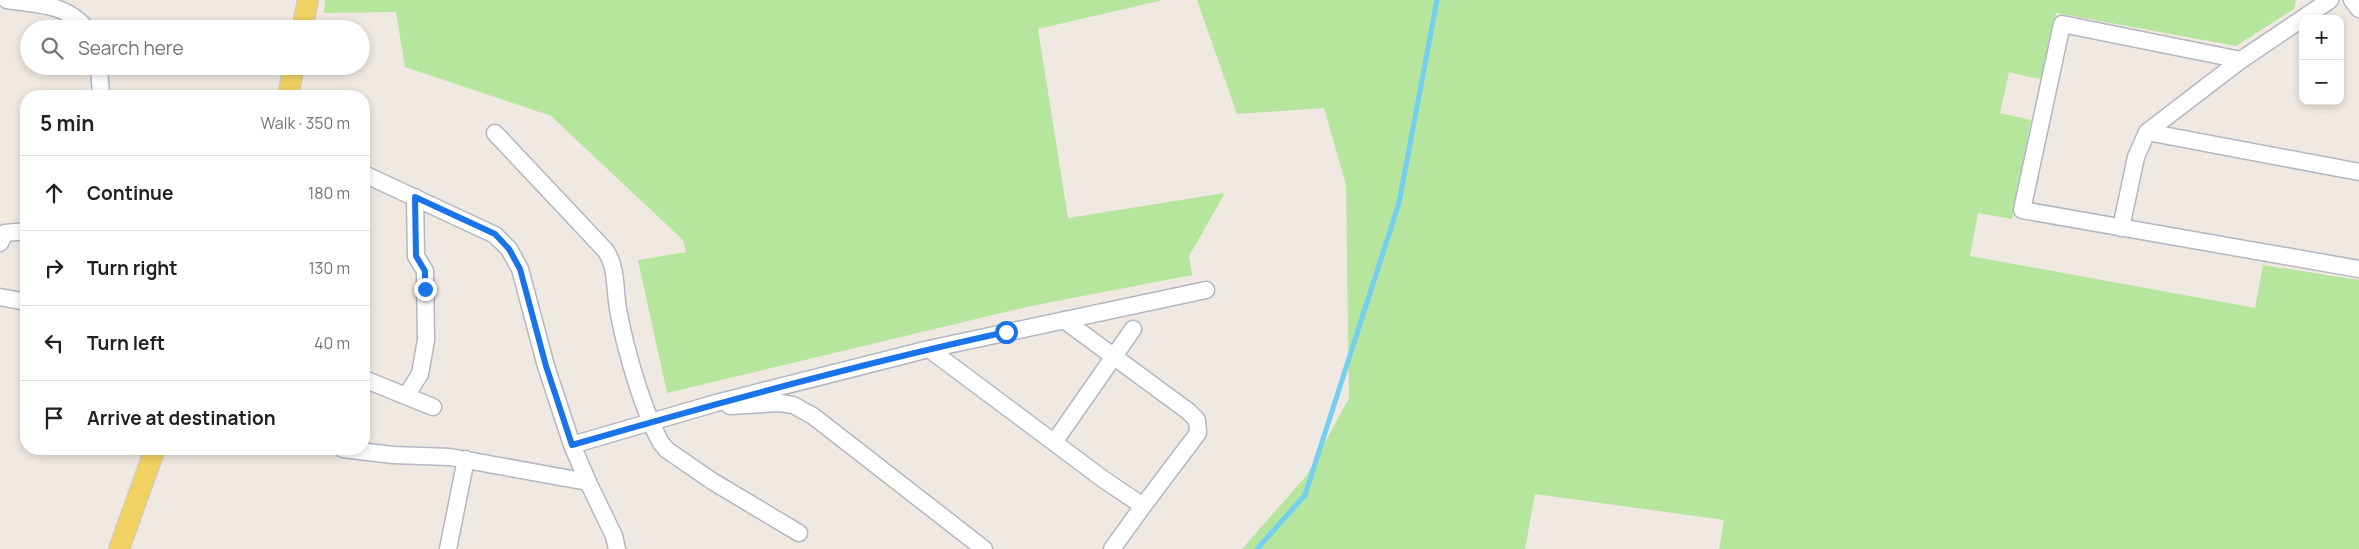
<!DOCTYPE html>
<html lang="en">
<head>
<meta charset="utf-8">
<style>
  :root { --surface:#fff; --page:#f6f6f6; --text:#202124; --muted:#757577; --line:#e0e0e0 }
  body { margin:0; font-family:Manrope,sans-serif; background:var(--page); color:var(--text) }
  .controls { position:absolute; right:15px; top:15px; display:grid; overflow:hidden; border-radius:10px; box-shadow:0 2px 8px #0003 }
  .controls button { width:45px; height:45px; display:grid; place-items:center; padding:0; border:0; border-bottom:1px solid var(--line); background:var(--surface); color:var(--text); font:25px sans-serif }
  .stop { position:absolute; width:15px; height:15px; margin:-11px; border:4px solid #1a73e8; border-radius:50%; background:#fff }
  .stop.end { background:#1a73e8; border-color:#fff; box-shadow:0 1px 5px #0008 }
  .list { margin:0; padding:0; list-style:none }
  h2 { display:flex; justify-content:space-between; align-items:center; height:65px; margin:0; padding:0 20px; font-size:21px }
  h2 small { font-size:16px; font-weight:400; color:var(--muted) }
  .list li { display:grid; grid-template-columns:32px 1fr auto; gap:15px; align-items:center; box-sizing:border-box; height:75px; padding:0 20px; border-top:1px solid var(--line) }
  .list b { display:block; font-size:19px; white-space:nowrap }
  .list em { font-size:16px; font-style:normal; color:var(--muted) }
  .icon { flex:none; width:28px; height:28px; fill:none; stroke:currentColor; stroke-width:2; stroke-linecap:round; stroke-linejoin:round }
  .map { position:relative; flex:none; width:2359px; height:549px; overflow:hidden }
  .search { position:absolute; background:var(--surface); box-shadow:0 2px 8px #0003; left:20px; top:20px; width:350px; height:55px; display:flex; align-items:center; gap:12px; box-sizing:border-box; padding:0 18px; border-radius:28px; color:var(--muted); font-size:19px }
  .panel { position:absolute; background:var(--surface); box-shadow:0 2px 8px #0003; left:20px; top:90px; width:350px; height:365px; border-radius:20px }
  .map>svg:first-child { display:block }
  .green { fill:#b6e59e }
  .lines { fill:none; stroke-linecap:round; stroke-linejoin:round }
  .stream { stroke:#75cff0; stroke-width:5 }
  .minor-casing { stroke:#b4b7c1; stroke-width:19 }
  .major-casing { stroke:#c9c9c9; stroke-width:22 }
  .minor { stroke:#fff; stroke-width:16 }
  .major { stroke:#f2d163; stroke-width:20 }
  .route { stroke:#1a73e8; stroke-width:6 }
</style>
</head>
<body>
<div class="map">
<svg width="2359" height="549" viewBox="0 0 2359 549">
  <rect width="100%" height="100%" fill="#efe9e1"/>
  <path class="green" d="M325,0H1163L1038,29L1068,218L1225,193L1189,256L1192,275L1031,306L667,393L638,260L686,252L683,240L551,116L405,67L396,12L324,13Z
    M1197,0H2296L2294,9L2236,46L2056,13L2043,80L2009,72L2000,113L2031,120L2012,219L1978,213L1970,256L2255,308L2263,265L2359,280V549H1719L1724,520L1535,494L1525,549H1242L1307,475L1349,398L1346,185L1324,108L1237,114Z"/>
  <g class="lines">
    <path class="stream" d="M1257,549L1305,495L1399,203L1437,0"/>
    <defs>
      <path id="minor" d="M7,0C39,5 65,3 87,29
        M2352,0L2359,9
        M2241,60L2062,24L2022,210L2359,269
        M99,66L101,96
        M2147,132L2359,172
        M495,133L606,251C618,270 614,293 619,314C626,352 643,410 661,443L667,450L712,481L799,533
        M364,174L495,235L509,249L520,269L546,366L572,445L588,482
        M2121,228L2136,157L2147,132L2241,60L2330,0
        M0,243L5,233L26,231
        M0,297L26,302
        M929,349L1103,479L1143,506L1198,433L1197,420L1188,411L1064,320
        M364,379L433,407
        M406,396L420,374L426,340L425,271L416,256L415,197
        M730,406L780,403L793,405L813,416L984,549
        M1055,441L1133,329
        M572,445L716,403L929,349L1206,290
        M343,449L393,455L450,457L588,482L614,536L617,549
        M448,549L466,459
        M1112,549L1143,506"/>
      <path id="major" d="M302,29L308,0
        M288,96L294,66
        M119,549L155,449"/>
    </defs>
    <use href="#minor" class="minor-casing"/>
    <use href="#major" class="major-casing"/>
    <use href="#minor" class="minor"/>
    <use href="#major" class="major"/>
  </g>
  <g class="lines">
    <path class="route" d="M425,289V271L416,256L415,197L495,234L509,249L520,269L546,366L572,445C716,403 860,364 1006,332"/>
  </g>
</svg>
<div class="controls">
<button>+</button>
<button>−</button>
</div>
<div class="stop" style="left:1006px;top:332px"></div>
<div class="stop end" style="left:425px;top:289px"></div>
<div class="search"><svg class="icon" aria-label="search" viewBox="0 0 24 24"><circle cx="10" cy="10" r="6"/><path d="M15 15l6 6"/></svg>Search here</div>
<section class="panel">
<h2>5 min<small>Walk · 350 m</small></h2>
<ul class="list">
<li><svg class="icon" aria-label="ahead" viewBox="0 0 24 24"><path d="M12 20V5M6 11l6-6 6 6"/></svg><div><b>Continue</b></div><em>180 m</em></li>
<li><svg class="icon" aria-label="right" viewBox="0 0 24 24"><path d="M7 20v-9h11M14 6l5 5-5 5"/></svg><div><b>Turn right</b></div><em>130 m</em></li>
<li><svg class="icon" aria-label="left" viewBox="0 0 24 24"><path d="M17 20v-9H6M10 6l-5 5 5 5"/></svg><div><b>Turn left</b></div><em>40 m</em></li>
<li><svg class="icon" aria-label="arrive" viewBox="0 0 24 24"><path d="M6 21V4h12l-3 4 3 4H6"/></svg><div><b>Arrive at destination</b></div></li>
</ul>
</section>
</div>
</body>
</html>
